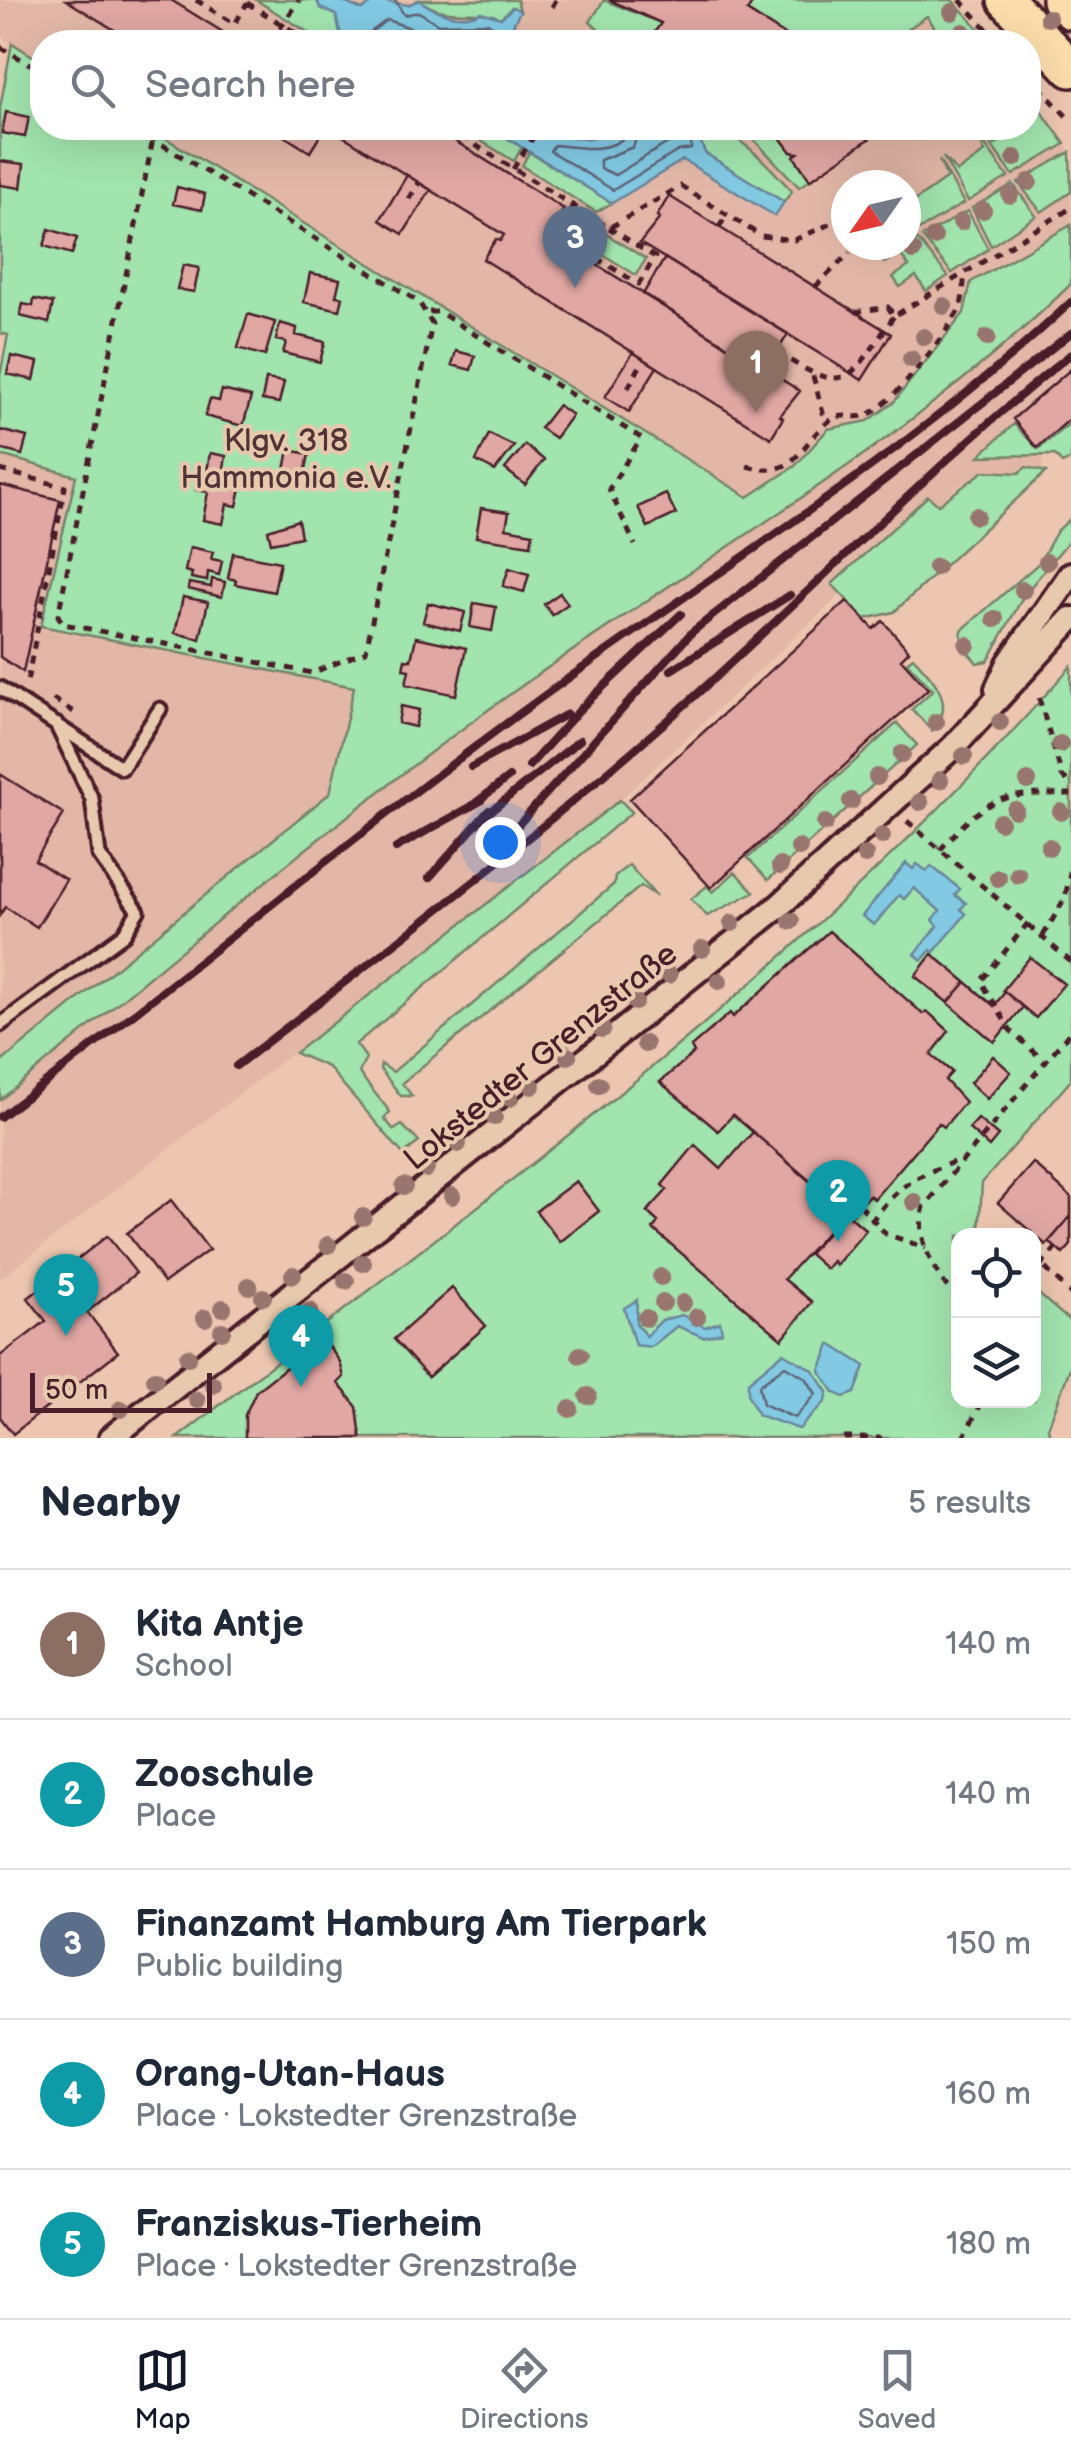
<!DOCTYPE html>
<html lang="en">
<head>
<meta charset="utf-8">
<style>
  :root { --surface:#fff; --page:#f2f2f3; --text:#1f2937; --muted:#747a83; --line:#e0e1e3; --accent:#111827 }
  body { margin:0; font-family:"Balsamiq Sans",sans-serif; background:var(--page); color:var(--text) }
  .controls { position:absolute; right:30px; bottom:30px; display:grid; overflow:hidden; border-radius:20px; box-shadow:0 10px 40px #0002 }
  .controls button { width:90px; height:90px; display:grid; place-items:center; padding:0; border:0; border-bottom:2px solid var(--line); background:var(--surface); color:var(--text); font:50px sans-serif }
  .compass { position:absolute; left:831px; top:170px; width:90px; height:90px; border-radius:50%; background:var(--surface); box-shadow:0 10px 40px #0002; rotate:236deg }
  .scale { position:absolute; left:30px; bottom:25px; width:182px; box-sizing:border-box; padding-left:10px; border:5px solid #4a1f2b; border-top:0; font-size:28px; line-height:35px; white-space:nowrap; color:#4a1f2b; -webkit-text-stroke:8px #e7caae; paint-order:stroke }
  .you { position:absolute; left:500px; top:842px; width:35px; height:35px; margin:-25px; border:8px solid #fff; border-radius:50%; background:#1a73e8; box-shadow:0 0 0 15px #1a73e833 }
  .badge { display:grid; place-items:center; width:65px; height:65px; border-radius:50%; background:var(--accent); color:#fff; font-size:32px; font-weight:700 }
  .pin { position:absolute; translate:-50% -82px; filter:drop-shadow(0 2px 5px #0008) }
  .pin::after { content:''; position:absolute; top:52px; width:35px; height:30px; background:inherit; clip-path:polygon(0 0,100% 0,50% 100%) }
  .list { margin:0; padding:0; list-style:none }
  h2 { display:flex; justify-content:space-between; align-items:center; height:130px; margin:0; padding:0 40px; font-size:42px }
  h2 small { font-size:32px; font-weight:400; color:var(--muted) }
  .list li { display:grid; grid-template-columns:65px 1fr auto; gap:30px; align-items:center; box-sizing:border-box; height:150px; padding:0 40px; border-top:2px solid var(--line) }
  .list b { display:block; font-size:38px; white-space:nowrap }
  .list p { margin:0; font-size:32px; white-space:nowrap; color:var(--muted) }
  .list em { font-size:32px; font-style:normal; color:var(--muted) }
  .icon { flex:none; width:55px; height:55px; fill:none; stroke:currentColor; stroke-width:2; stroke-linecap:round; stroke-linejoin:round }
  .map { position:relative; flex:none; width:1071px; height:1438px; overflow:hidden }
  .search { position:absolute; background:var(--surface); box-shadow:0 10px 40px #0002; left:30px; right:30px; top:30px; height:110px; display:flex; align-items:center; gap:25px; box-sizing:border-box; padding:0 35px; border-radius:40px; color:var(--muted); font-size:38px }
  .sheet { height:880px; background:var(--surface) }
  nav { display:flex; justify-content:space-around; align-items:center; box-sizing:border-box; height:140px; border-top:2px solid var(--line); background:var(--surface); font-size:28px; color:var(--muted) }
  nav a { display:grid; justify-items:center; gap:5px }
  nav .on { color:var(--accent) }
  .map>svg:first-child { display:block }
  .built { fill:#e2b7a7; fill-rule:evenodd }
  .green { fill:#a2e4ae; stroke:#76826c; stroke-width:2.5 }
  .water { fill:#82c9e3; stroke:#6c8599; stroke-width:2.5 }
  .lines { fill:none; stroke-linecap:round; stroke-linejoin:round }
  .shore { stroke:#606375; stroke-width:2.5 }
  .building { fill:#e0a7a3; stroke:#4a1f2b; stroke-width:2.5 }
  .service-casing { stroke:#4a1f2b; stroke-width:19 }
  .minor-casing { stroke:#4a1f2b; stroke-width:30 }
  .primary-casing { stroke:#4a1f2b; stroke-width:42 }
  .path { stroke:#4a1f2b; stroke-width:5; stroke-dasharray:8 8; stroke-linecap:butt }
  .service { stroke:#e7caae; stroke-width:11 }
  .minor { stroke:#e7caae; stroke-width:22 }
  .primary { stroke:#fbddab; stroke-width:35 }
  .rail { stroke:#4a1f2b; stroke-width:8 }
  .tree { fill:#98756e }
  .labels { text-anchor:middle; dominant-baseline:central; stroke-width:8; stroke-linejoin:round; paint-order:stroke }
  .park-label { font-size:32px; fill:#533338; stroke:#e7caae }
  .street-label { font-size:32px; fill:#4a1f2b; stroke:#e7caae }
</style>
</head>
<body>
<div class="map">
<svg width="1071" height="1438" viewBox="0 0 1071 1438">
  <rect width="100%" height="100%" fill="#ecc6b0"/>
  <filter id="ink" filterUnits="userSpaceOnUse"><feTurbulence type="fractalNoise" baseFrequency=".01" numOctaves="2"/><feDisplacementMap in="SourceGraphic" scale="20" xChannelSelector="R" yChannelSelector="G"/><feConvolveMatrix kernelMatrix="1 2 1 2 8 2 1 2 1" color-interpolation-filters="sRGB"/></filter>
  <g filter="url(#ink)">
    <path class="built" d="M0,0H952L992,42H42V62L0,36Z
      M1029,92L1071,153V225L971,282L964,313L893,403L868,421L828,430L795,466L748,497L149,128H1028ZM846,185H906V245H846Z
      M1071,284V422L1039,449L1043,455L1042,468L1026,467L1019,473L984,471L955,488L620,800L0,1279V1100L358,808L517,689L941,401Z
      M0,455L77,475L41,626L354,686L330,793L0,1063Z"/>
    <path class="green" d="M256,0H317L320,8L336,14L340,32L356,42H324Z
      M419,0H517L520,11L512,7L501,18C472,5 451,23 419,0Z
      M604,0L661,23L655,34L667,42H613L590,22Z
      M754,0H952L992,42H944L927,16L889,42H796L747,11Z
      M12,43L42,62V128H149L748,497L795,466L828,429L868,421L893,403L964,313L971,282L1071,225V284C905,446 703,557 516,690C337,817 170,961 0,1100V1063L330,793L354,687L41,626L76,476L0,455V376L8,335L0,333V108Z
      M1031,97L1065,144L1013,175L981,131L995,145L1009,134L1005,128H1028Z
      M460,128H491L522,147L514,161Z
      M696,128C739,128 765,162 792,191L784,202L704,153Z
      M743,128H773L791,151L798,153L794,157L810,180L799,187Z
      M977,134L1008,177L968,201L943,157L957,172L985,152Z
      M529,152L612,203L596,212L522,166Z
      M1070,152L1071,192L1041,212L1018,182Z
      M939,160L964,203L917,231L906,218V207L947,178Z
      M1013,184L1036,216L991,246L972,208Z
      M968,211L988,249L952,273L922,237Z
      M577,216L646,259L636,275L567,232Z
      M918,240L948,276L926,291L916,276L900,287L893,277L909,266L900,254L884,263L882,260Z
      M1071,422V459L1062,463L1055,455L979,456L1014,424L1038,449Z
      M1026,467L1046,472L894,612L865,619L832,584L928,496L938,505L984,471L1019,473Z
      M1071,518V538L1024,595L988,661L977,663L961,644L962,630L1039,563L1057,531Z
      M913,657C933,679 958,703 932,731L912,709L933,690L907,662Z
      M1071,666V1080L982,1183L979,1235L958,1236V1400H1034V1290L1071,1322V1365L1048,1428L1050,1438H177C485,1200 816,962 1071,666Z
      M897,723L917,745L768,880L748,858Z
      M620,800L632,812L356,1044L366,1058L359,1073L390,1112L384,1118L394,1130L402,1125L419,1142L403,1154L328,1067L295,1053Z
      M629,865L656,896L641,886L402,1083L412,1096H401L380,1069L381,1064L393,1072L614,884L615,876Z
      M735,872L754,892L707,916L691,899L707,886L713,892Z"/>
    <path class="water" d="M317,0H339L362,10L375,0L408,5L419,0C437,13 459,22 481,12L501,18L513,7L520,11L513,25L541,42H356L340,32L336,15L320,8Z
      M491,128H536L546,134L589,139L622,128H696L705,153L784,202L775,216L683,160L612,203Z
      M906,863L913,869L917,864L927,871L931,866L960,889L955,895L966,903L961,909L966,914L934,952L931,950L922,960L915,954L938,926L933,920L940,911L914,888L904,899L899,895L874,925L862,916Z
      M637,1300L636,1323L646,1336L662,1320L682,1315L705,1327L720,1322L722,1332L703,1337L677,1326L651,1347L635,1345L624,1308Z
      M830,1344L865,1366L855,1393L844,1397L834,1392L820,1371Z
      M783,1353L813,1370L828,1392L826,1401L799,1429L758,1415L748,1395V1382Z"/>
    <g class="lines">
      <path class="shore" d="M395,0L404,15L419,12L438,24L487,23L521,42
        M372,42V31L387,20L434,36H485L499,42
        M627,128L625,137C606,154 578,147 554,145L550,151L613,190L678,151L691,149V128
        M640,128L633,147L600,160V168L615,175L676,138L678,128
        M785,1366L806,1378L816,1394L795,1418L763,1404L759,1385Z"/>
    </g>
    <path class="building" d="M66,0H171L239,42H134Z
      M609,0H754L747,11L796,42H667L654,33L661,23Z
      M6,112L29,117L25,137L2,133Z
      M271,128H321L323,131L310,152Z
      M330,128H434L564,209L546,239L554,244L557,240L800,391L780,416L783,418L771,438L483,259L496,239L500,241L504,235Z
      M773,128H885L810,180L794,156L798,153L791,152Z
      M0,161L24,164L21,188L0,185Z
      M407,175L431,190L403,234L380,220Z
      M177,187L205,194L202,210L173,204Z
      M669,196L891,334L862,380L640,243L660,218L657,216Z
      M49,229L77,238L72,254L44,246Z
      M665,258L788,334L766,370L643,294Z
      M183,265L199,268L194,292L177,289Z
      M310,273L340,279L336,296L343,297L340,310L304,302Z
      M34,299L53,303L49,323L20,316L23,304L33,306Z
      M248,314L275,322L265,356L238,348Z
      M280,323L297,328L296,335L325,342L320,362L283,353L286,342L276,340Z
      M456,351L475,356L471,370L452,365Z
      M633,352L657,367L629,412L605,397Z
      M11,356L38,362L34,380L7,374Z
      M1071,369V418L1037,448L1013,419Z
      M266,379L284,382L279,403L262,400Z
      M222,390L251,397L243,426L205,416L210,399L219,401Z
      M558,405L572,415L555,438L540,428Z
      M0,430L27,437L22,455L0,449Z
      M489,434L514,446L495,471L476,461Z
      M525,445L544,460L525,485L505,469Z
      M289,450L309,454L305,474L285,470Z
      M210,453L226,456L222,481L206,478Z
      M198,479L241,488L237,506L227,504L223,524L203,520L208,492L196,490Z
      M0,485L60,500L23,672L0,657Z
      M666,494L676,514L648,527L638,507Z
      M481,508L509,512L506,528L533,533L531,545L476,537Z
      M298,520L301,537L271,543L268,530Z
      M190,547L213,552L211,559L222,561L219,575L208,572L207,581L191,578L192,573L185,571Z
      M233,553L280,562L274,592L235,584L236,580L228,578Z
      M509,568L529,574L524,592L503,586Z
      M212,579L225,582L222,597L188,589L189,583L211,587Z
      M560,593L568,604L552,615L544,604Z
      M183,597L208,602L200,639L175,633Z
      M847,601L874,629L883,621L909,651L901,659L928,689L711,888L630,799Z
      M428,603L465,612L460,631L423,622Z
      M474,603L496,607L492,631L470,627Z
      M416,637L466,648L456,695L406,684L409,670L403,669L405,659L411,660Z
      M401,706L419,710L415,727L398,723Z
      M0,774L64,814L35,860L66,880L37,927L5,907L0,915Z
      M829,931L923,1014L927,1011L949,1031L931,1055L952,1072L945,1080L965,1102L944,1127L939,1123L874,1199L869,1195L851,1216L733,1115L718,1131L660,1082L694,1053L691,1047L730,1013L733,1017Z
      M932,954L966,982L948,1003L915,976Z
      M1030,957L1064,984L1036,1018L1003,990Z
      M966,982L994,1006L1005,992L1023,1007L994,1042L948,1003Z
      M993,1056L1011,1072L987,1099L970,1083Z
      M978,1119L998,1136L989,1147L969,1129Z
      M753,1132L845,1212L784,1279L812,1302L782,1339L653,1229L658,1222L647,1212L667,1190L662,1185L695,1145L721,1169Z
      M1033,1163L1071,1197V1216L1046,1245L998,1203Z
      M576,1181L599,1211L560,1242L536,1211Z
      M171,1200L209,1250L164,1283L127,1233Z
      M845,1212L866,1230L836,1265L833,1261L826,1269L809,1254Z
      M1071,1216V1245L1063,1254L1049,1242Z
      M107,1236L136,1273L87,1312L118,1352L13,1434L0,1417V1356L46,1321L28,1298Z
      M452,1288L486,1326L428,1377L394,1339Z
      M323,1338L340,1362L344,1377L338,1383L357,1407L361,1438H245V1415L256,1391Z"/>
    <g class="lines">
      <defs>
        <path id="service" d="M0,688L122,768L160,709
          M0,1025L124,934L138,911L99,855L92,799L56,724"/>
        <path id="minor" d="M997,689L1009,663L1071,574
          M111,1438L779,906L954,746L1071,619"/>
        <path id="primary" d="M1006,0L1071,69
          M1060,0L1071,11"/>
      </defs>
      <use href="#service" class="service-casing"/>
      <use href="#minor" class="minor-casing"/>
      <use href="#primary" class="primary-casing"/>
      <path class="path" d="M196,0L235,24L247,3
        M960,0L999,42
        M247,3L311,42
        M552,7L556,0
        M271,42L299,0
        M0,47L42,71
        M1028,75L1071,121
        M135,128L419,302L432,324L366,651L312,673L64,624L58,616L153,139
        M448,128L609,228L681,186L761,236L794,240L830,224
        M513,169L539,128
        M409,199L419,183
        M573,206L556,234L639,284L655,257L609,228
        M719,227L727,215
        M815,287L850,253
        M429,312H439L641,438L609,489L635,545
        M855,312L888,307L894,316L1071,208
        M777,352C849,400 851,378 894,316
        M813,376L826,424
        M628,388L644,359
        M747,466C796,480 797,447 828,422C842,411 849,419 864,416C890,410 944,336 958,312C964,302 963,286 965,274
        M0,470L65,487L27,682
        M1039,698L1062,776L1071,784
        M53,699L80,716
        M907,821L1071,962
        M940,850C987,796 1000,793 1071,794
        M1028,923L981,981L1010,1030L1043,1060
        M1043,936L1065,898L1071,867
        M860,1205L886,1234L926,1248
        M871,1222C899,1184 916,1176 959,1160
        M1017,1236L1025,1227
        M1034,1257L1071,1294
        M1041,1266L1056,1248
        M958,1299C936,1277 914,1239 924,1207L1071,1031
        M844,1438H882
        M963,1438L983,1400"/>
      <use href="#service" class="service"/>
      <use href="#minor" class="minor"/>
      <use href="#primary" class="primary"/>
      <path class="rail" d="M671,670L790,595
        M529,766L585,704L681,614
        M471,767L567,714
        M469,808L509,777
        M481,819L580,740
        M396,848L481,801
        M492,854L692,632L1071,333
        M429,878L489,810
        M236,1066C382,954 529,842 668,720C804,600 929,467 1071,354
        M0,1117C181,981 355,833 538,700C718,569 909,455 1071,302"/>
    </g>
    <g class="tree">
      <circle cx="952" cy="12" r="9"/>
      <circle cx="1048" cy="18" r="9"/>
      <circle cx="963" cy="32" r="9"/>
      <circle cx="1015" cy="158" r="9"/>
      <circle cx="1029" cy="182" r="9"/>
      <circle cx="1010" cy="195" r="9"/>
      <circle cx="983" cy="210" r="9"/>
      <circle cx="961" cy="222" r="9"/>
      <circle cx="934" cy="237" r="9"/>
      <circle cx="913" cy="251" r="9"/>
      <circle cx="944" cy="306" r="9"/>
      <circle cx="924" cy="337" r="9"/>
      <circle cx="987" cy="338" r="9"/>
      <circle cx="911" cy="359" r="9"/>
      <circle cx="976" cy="516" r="9"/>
      <circle cx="1047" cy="562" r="9"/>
      <circle cx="936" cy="567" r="9"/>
      <circle cx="1023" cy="590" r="9"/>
      <circle cx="995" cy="619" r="9"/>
      <circle cx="967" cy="645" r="9"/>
      <circle cx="936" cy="722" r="9"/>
      <circle cx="1000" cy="722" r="9"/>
      <circle cx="1060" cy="744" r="9"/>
      <circle cx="902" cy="754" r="9"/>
      <circle cx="964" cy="756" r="9"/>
      <circle cx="877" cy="777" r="9"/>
      <circle cx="940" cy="780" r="9"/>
      <circle cx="1028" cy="781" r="9"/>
      <circle cx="851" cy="801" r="9"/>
      <circle cx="920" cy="802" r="9"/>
      <circle cx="1015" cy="810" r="9"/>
      <circle cx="1061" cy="812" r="9"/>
      <circle cx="1000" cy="822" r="9"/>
      <circle cx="825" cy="823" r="9"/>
      <circle cx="882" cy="836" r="9"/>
      <circle cx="1049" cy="847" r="9"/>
      <circle cx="799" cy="848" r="9"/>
      <circle cx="865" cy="855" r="9"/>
      <circle cx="780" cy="866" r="9"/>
      <circle cx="1018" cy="875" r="9"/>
      <circle cx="998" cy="878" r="9"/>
      <circle cx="791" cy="921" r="9"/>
      <circle cx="732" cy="923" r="9"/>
      <circle cx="702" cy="949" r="9"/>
      <circle cx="669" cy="975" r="9"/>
      <circle cx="719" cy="981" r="9"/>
      <circle cx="635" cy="1002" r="9"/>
      <circle cx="602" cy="1029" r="9"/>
      <circle cx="567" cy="1037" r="9"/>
      <circle cx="645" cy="1044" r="9"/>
      <circle cx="568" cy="1056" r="9"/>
      <circle cx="599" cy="1085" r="9"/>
      <circle cx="532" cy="1086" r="9"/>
      <circle cx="510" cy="1098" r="9"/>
      <circle cx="494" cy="1117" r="9"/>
      <circle cx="458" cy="1144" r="9"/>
      <circle cx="426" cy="1169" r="9"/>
      <circle cx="404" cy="1186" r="9"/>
      <circle cx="452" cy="1196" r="9"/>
      <circle cx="914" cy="1202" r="9"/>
      <circle cx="363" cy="1217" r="9"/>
      <circle cx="328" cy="1245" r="9"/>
      <circle cx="363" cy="1263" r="9"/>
      <circle cx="293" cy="1275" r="9"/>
      <circle cx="661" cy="1277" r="9"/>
      <circle cx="346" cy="1281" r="9"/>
      <circle cx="249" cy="1286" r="9"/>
      <circle cx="263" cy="1297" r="9"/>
      <circle cx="663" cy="1303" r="9"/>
      <circle cx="683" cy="1303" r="9"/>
      <circle cx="223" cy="1308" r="9"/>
      <circle cx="310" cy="1311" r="9"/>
      <circle cx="697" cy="1317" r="9"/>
      <circle cx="205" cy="1318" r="9"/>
      <circle cx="646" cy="1318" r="9"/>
      <circle cx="222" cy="1331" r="9"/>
      <circle cx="284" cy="1331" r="9"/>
      <circle cx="580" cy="1355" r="9"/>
      <circle cx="188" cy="1357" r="9"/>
      <circle cx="155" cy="1379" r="9"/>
      <circle cx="213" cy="1385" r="9"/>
      <circle cx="588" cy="1396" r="9"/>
      <circle cx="197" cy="1400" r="9"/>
      <circle cx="121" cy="1409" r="9"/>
      <circle cx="570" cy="1409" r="9"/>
    </g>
  </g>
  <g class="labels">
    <g class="park-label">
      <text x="286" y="441">Klgv. 318<tspan x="286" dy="37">Hammonia e.V.</tspan></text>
    </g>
    <g class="street-label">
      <text transform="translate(541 1057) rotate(-39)">Lokstedter Grenzstraße</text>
    </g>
  </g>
</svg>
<div class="controls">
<button><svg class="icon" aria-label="locate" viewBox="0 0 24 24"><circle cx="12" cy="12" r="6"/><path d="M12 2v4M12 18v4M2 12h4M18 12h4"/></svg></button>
<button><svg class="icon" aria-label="layers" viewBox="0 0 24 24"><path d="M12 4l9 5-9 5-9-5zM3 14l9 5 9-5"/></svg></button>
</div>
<svg class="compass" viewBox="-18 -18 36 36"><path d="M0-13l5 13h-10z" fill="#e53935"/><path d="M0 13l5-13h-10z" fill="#747a83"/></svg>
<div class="scale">50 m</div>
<div class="you"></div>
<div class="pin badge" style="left:756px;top:413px;background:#8d6e63">1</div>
<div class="pin badge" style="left:838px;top:1242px;background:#0f9aa8">2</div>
<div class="pin badge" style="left:575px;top:288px;background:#5c6f8a">3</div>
<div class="pin badge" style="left:301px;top:1387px;background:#0f9aa8">4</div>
<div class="pin badge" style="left:66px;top:1336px;background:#0f9aa8">5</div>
<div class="search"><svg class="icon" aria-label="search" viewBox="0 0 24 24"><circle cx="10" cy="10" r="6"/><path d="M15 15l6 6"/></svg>Search here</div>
</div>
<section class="sheet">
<h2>Nearby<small>5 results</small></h2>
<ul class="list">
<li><span class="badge" style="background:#8d6e63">1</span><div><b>Kita Antje</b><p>School</p></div><em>140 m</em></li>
<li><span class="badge" style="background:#0f9aa8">2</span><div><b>Zooschule</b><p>Place</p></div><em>140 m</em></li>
<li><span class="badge" style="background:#5c6f8a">3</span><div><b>Finanzamt Hamburg Am Tierpark</b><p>Public building</p></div><em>150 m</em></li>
<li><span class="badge" style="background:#0f9aa8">4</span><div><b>Orang-Utan-Haus</b><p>Place · Lokstedter Grenzstraße</p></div><em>160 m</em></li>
<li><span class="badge" style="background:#0f9aa8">5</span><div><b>Franziskus-Tierheim</b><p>Place · Lokstedter Grenzstraße</p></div><em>180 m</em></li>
</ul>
</section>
<nav>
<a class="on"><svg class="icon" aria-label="map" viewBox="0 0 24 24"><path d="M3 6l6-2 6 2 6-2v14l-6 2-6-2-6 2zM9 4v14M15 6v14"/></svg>Map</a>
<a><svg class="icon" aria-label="directions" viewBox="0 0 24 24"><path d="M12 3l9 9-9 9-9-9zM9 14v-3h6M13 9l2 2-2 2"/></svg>Directions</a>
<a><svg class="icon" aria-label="saved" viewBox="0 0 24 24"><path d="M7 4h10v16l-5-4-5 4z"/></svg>Saved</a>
</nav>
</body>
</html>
